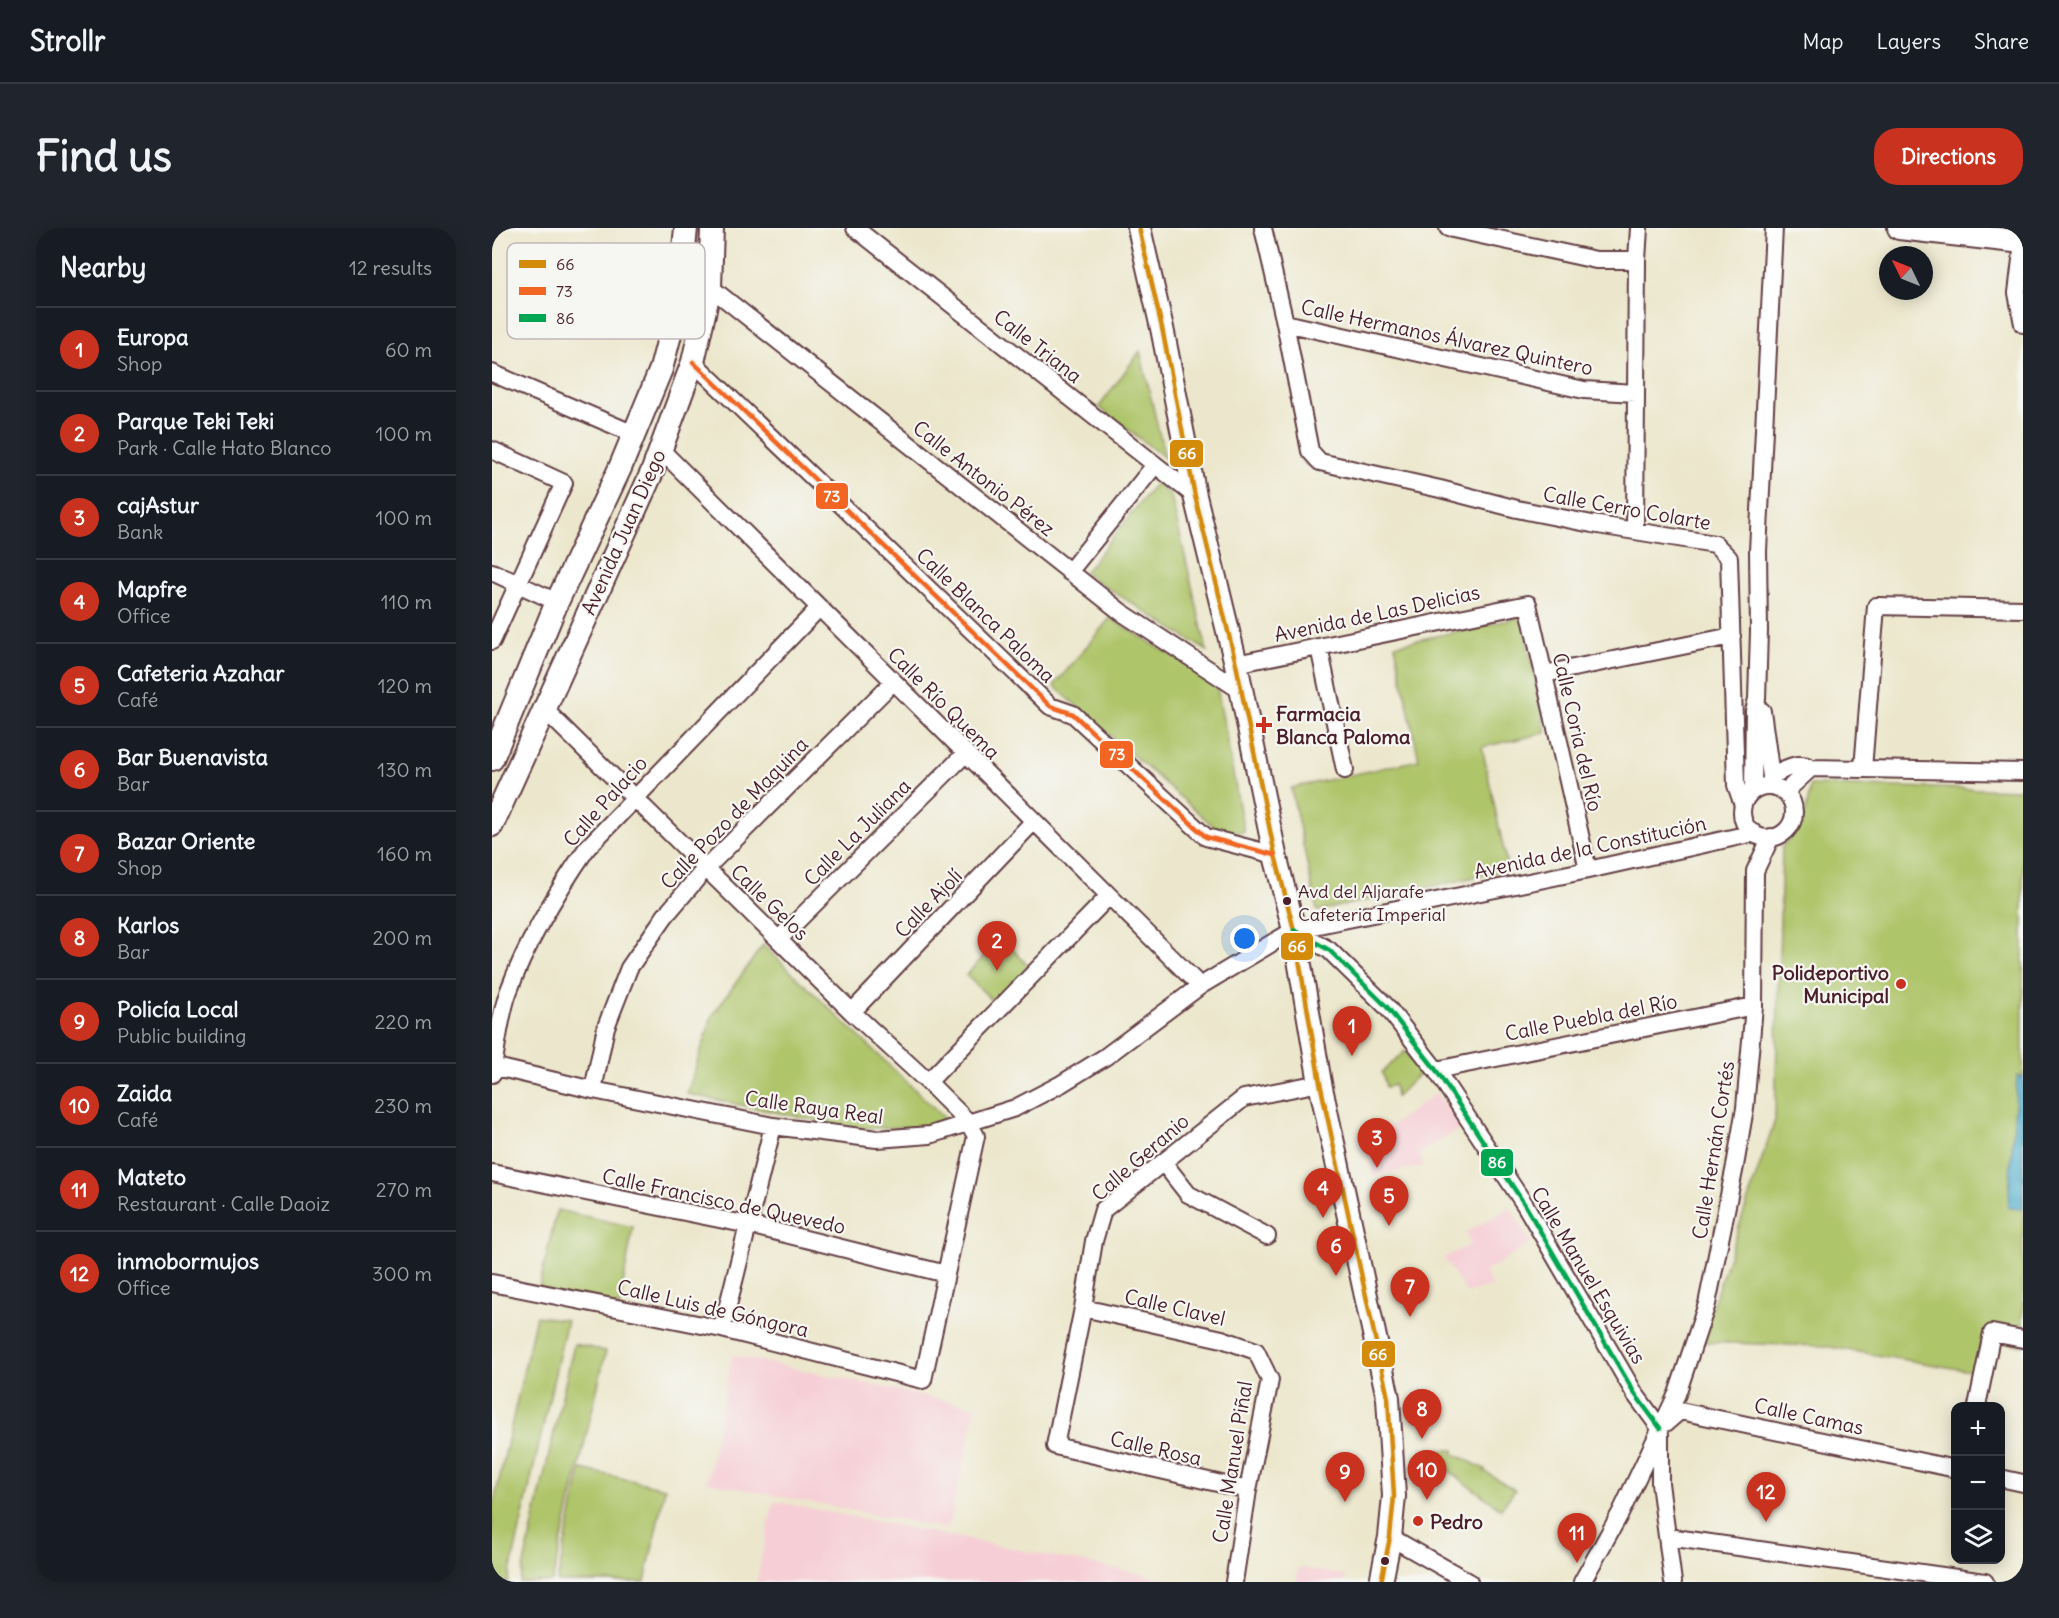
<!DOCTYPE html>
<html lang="en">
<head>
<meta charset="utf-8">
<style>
  :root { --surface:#171b24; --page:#20242c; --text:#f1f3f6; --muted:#9ea1a6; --line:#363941; --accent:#c8321e }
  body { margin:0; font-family:Delius,sans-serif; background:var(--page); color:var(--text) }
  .controls { position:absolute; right:18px; bottom:18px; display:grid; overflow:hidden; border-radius:12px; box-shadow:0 3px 15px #0003 }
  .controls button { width:54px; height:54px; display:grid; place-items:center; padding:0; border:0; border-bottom:2px solid var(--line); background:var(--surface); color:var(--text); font:30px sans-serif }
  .compass { position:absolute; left:1387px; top:18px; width:54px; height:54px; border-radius:50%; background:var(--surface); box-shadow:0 3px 15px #0003; rotate:313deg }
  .you { position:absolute; left:753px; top:711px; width:21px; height:21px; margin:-15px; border:4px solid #fff; border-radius:50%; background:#1a73e8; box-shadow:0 0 0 9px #1a73e833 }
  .badge { display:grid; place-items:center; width:39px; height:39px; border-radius:50%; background:var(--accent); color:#fff; font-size:20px; font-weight:700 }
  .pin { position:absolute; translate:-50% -50px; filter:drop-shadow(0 2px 3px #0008) }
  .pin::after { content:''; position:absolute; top:32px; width:21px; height:18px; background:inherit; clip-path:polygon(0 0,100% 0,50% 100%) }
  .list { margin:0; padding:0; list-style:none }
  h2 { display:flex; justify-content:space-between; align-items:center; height:78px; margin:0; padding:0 24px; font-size:26px }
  h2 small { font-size:20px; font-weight:400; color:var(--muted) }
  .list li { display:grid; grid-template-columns:39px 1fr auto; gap:18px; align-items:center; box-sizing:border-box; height:84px; padding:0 24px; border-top:2px solid var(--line) }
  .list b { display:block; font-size:22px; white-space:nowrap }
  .list p { margin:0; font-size:20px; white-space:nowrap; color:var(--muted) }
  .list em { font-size:20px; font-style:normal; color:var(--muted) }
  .icon { flex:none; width:33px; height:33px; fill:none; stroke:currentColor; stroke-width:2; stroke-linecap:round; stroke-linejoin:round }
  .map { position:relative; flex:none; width:1531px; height:1354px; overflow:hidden; border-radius:24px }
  header { display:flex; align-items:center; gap:36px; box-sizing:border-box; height:84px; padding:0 30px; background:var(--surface); border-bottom:2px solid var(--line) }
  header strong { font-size:28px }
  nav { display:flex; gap:33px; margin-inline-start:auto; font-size:21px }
  .intro { display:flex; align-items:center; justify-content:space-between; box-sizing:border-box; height:144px; padding:0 36px }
  h1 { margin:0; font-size:42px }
  .button { padding:15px 27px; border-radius:24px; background:var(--accent); color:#fff; font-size:21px; font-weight:700 }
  main { display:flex; gap:36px; padding:0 36px }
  aside { flex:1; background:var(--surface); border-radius:24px; box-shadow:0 3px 15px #0003 }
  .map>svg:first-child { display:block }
  .built { fill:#f6cfd6 }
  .green { fill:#afc56a; stroke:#7c724a; stroke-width:1.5 }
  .water { fill:#4dadcc; stroke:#4c667c; stroke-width:1.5 }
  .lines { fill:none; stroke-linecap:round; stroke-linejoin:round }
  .street-casing { stroke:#623d43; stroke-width:20 }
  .secondary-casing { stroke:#623d43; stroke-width:26 }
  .street { stroke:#fff; stroke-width:16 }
  .secondary { stroke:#fff; stroke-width:22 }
  .bus-1-casing { stroke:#f6f6f2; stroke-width:9 }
  .bus-2-casing { stroke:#f6f6f2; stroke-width:9 }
  .bus-3-casing { stroke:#f6f6f2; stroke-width:9 }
  .bus-1 { stroke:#d48b09; stroke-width:4.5 }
  .bus-2 { stroke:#f26522; stroke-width:4.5 }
  .bus-3 { stroke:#00a651; stroke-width:4.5 }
  .poi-dot { fill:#c8321e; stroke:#f6f6f2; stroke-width:2 }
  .bus-dot { fill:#4a1f2b; stroke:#f6f6f2; stroke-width:2 }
  .labels { text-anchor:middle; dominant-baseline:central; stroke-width:4.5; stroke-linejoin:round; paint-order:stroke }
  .bus-label { font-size:18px; fill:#4a1f2b; stroke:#f6f6f2; text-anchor:start }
  .street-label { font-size:20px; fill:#4a1f2b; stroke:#f6f6f2 }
  .poi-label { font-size:20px; font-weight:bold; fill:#4a1f2b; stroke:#f6f6f2; text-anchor:start }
  .key { fill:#f6f6f2; stroke:#c2b6b6; stroke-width:1.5 }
  .key-label { font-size:16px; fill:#4a1f2b }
  .line-badge { stroke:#f6f6f2; stroke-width:2 }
  .badge-label { font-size:16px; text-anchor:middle; font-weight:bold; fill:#fff }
</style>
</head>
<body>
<header>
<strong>Strollr</strong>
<nav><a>Map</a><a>Layers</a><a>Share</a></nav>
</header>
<div class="intro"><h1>Find us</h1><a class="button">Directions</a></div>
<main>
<aside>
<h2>Nearby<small>12 results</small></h2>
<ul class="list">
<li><span class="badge">1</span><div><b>Europa</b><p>Shop</p></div><em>60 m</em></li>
<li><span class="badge">2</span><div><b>Parque Teki Teki</b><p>Park · Calle Hato Blanco</p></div><em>100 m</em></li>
<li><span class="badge">3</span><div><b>cajAstur</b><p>Bank</p></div><em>100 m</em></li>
<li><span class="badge">4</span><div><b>Mapfre</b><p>Office</p></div><em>110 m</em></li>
<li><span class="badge">5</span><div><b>Cafeteria Azahar</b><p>Café</p></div><em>120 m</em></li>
<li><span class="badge">6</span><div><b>Bar Buenavista</b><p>Bar</p></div><em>130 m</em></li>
<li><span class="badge">7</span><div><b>Bazar Oriente</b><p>Shop</p></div><em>160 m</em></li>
<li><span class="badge">8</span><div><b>Karlos</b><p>Bar</p></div><em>200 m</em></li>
<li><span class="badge">9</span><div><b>Policía Local</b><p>Public building</p></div><em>220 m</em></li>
<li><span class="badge">10</span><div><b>Zaida</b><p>Café</p></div><em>230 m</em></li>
<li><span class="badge">11</span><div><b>Mateto</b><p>Restaurant · Calle Daoiz</p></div><em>270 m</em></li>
<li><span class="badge">12</span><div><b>inmobormujos</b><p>Office</p></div><em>300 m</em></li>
</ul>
</aside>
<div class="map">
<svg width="1531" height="1354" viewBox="0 0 1531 1354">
  <rect width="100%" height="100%" fill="#f6f6f2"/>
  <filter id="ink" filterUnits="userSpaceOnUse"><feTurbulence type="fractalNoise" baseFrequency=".0167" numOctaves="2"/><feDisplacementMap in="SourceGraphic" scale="12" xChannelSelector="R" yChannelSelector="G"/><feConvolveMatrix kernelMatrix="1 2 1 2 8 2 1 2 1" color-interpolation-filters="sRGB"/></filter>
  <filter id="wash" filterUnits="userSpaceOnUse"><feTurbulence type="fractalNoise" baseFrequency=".008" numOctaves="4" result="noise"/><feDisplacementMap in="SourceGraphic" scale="24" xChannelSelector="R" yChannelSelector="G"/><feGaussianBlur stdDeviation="1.35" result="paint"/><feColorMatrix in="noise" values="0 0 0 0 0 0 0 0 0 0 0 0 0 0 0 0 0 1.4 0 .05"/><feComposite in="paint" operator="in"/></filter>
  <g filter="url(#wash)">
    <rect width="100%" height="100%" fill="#ece7cc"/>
    <path class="built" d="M944,865L970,900L927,925L931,938L881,948L874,916Z
      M1018,979L1039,1015L993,1044L1000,1059L974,1065L952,1030L979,1016L973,1005Z
      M240,1127L484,1179L456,1301L215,1254Z
      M282,1273L690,1354H264Z
      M807,1339L854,1348L853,1354H804Z"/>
    <path class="green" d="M648,123L673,230L607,179Z
      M664,255L679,268L715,423L592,345Z
      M1030,389L1054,505L990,519L1016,642L825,683L799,560L927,532L903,417Z
      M618,390L724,454L752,604L727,603L562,458Z
      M1318,557L1531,562V1118L1506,1113L1484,1144L1332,1118L1208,1114L1283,892L1290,619C1312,596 1315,588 1318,557Z
      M510,709L537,739L502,774L474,747Z
      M271,717L462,899L361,900L195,866L220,788Z
      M913,823L929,844L904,869L902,857L894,859L890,844Z
      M65,982L141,999L127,1080L46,1064Z
      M44,1088L75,1092L16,1354H0V1283Z
      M82,1116L114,1123L60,1354H28Z
      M931,1222H962V1226L993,1241L992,1243L1023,1262L1009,1281L954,1241H945V1233L930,1232Z
      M89,1241L173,1260L153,1354H65Z"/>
    <path class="water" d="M1525,848H1531V981L1516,980Z"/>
  </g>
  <g filter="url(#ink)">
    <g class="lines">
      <defs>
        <path id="street" d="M363,0L703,268
          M771,0L793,95L818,223L828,234L948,261L1025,281L1100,296L1223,316L1237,330L1244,557L1251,577
          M956,0L1104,32H1145
          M1531,15L1525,65L1531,96
          M218,59L629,384L748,462
          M793,95L1092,162L1144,165
          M201,134L558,478L581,486L714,609L783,627
          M0,145L142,206
          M168,221L708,758
          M0,222L72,255L0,413
          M1143,303L1145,32L1147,0
          M0,344L65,374
          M577,344L663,237
          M827,419L853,542
          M744,436L1036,376L1096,642
          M1052,446L1240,408
          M1270,483L1279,548V557
          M1371,541L1384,378L1531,381
          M1279,548C1291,542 1306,532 1319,540L1531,544
          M1250 584a26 26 0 1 1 52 0a26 26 0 1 1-52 0Z
          M1261,562L1262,483L1265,471L1267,403L1266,323L1282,0
          M1293,564L1319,540
          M802,702L837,722L895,779L944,842L1033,977L1143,1166L1168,1200
          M287,711L473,526
          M360,784L541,594
          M0,838L101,862L281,898L385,911L438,907L523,880L569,856L613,829L708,758L802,702L1096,642L1262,605
          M944,842L1262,778
          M0,846C4,822 8,788 16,765C35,713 64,665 95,620L327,380
          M436,854L616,669
          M101,862L114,799L137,740L173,688L213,641L401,454
          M671,934L696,966L775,1008
          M0,945L257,997L454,1046
          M0,1055L230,1101L431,1152L484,908L476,894L436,854L360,784L52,481
          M591,1080L730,1111L764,1123L778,1152L756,1262L742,1354
          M230,1101L281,898
          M1485,1178L1500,1105L1531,1111
          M1174,1195L1188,1183L1464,1241
          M1168,1206V1255L1181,1354
          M1508,1250L1531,1255
          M756,1262L563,1218L591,1080L602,1013L611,982L752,870L828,855
          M898,1309L977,1354
          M1176,1309L1493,1354
          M1090,1354L1129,1284L1185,1166L1215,1076L1243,938L1253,880L1262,778L1263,643L1279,609"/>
        <path id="secondary" d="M647,0L670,100L703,268L744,436L783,627L802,702L828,855L896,1170L902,1268L898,1309L889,1354
          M1407,0L1531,14
          M0,531L65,374L128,240L169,141L187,72L194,0
          M0,597L161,242L201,134L218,59L220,0"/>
      </defs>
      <use href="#street" class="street-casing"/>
      <use href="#secondary" class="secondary-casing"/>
      <use href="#street" class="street"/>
      <use href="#secondary" class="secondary"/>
      <defs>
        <path id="bus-1" d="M647,0L670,100L703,268L744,436L783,627L802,702L828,855L896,1170L902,1268L898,1309L889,1354"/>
        <path id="bus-2" d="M201,134L558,478L581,486L714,609L783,627"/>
        <path id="bus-3" d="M802,702L837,722L895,779L944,842L1033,977L1143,1166L1168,1200"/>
      </defs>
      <use href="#bus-1" class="bus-1-casing"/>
      <use href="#bus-2" class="bus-2-casing"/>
      <use href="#bus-3" class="bus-3-casing"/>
      <use href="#bus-1" class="bus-1"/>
      <use href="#bus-2" class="bus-2"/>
      <use href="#bus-3" class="bus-3"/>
    </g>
  </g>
  <g class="poi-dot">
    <path d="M769 488h6v6h6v6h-6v6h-6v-6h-6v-6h6z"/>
    <circle cx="1409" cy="756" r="6"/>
    <circle cx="926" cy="1293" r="6"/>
  </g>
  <g class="bus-dot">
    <circle cx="795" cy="673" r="5"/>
    <circle cx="893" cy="1333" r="5"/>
  </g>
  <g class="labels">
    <g class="bus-label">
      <text x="806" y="663">Avd del Aljarafe<tspan x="806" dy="23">Cafeteria Imperial</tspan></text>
    </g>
    <g class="street-label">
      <text transform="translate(955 109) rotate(12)">Calle Hermanos Álvarez Quintero</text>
      <text transform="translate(546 118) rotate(38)">Calle Triana</text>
      <text transform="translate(492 250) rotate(38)">Calle Antonio Pérez</text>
      <text transform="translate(1135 280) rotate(10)">Calle Cerro Colarte</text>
      <text transform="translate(131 304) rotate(-66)">Avenida Juan Diego</text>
      <text transform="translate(885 385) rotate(-12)">Avenida de Las Delicias</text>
      <text transform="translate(494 387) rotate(44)">Calle Blanca Paloma</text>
      <text transform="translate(452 475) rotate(45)">Calle Río Quema</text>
      <text transform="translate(1086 504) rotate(77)">Calle Coria del Río</text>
      <text transform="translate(113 573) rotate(-48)">Calle Palacio</text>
      <text transform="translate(242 585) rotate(-46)">Calle Pozo de Maquina</text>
      <text transform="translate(365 604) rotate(-45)">Calle La Juliana</text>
      <text transform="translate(1098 619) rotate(-12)">Avenida de la Constitución</text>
      <text transform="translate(278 674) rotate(44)">Calle Gelos</text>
      <text transform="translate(436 675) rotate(-46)">Calle Ajolí</text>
      <text transform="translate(1099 789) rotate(-11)">Calle Puebla del Río</text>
      <text transform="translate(322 879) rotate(8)">Calle Raya Real</text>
      <text transform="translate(1221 922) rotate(-81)">Calle Hernán Cortés</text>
      <text transform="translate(648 929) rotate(-41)">Calle Geranio</text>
      <text transform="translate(232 973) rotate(12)">Calle Francisco de Quevedo</text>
      <text transform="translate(1097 1047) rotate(59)">Calle Manuel Esquivias</text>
      <text transform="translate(683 1079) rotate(13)">Calle Clavel</text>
      <text transform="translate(221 1080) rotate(13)">Calle Luis de Góngora</text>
      <text transform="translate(1317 1188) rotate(12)">Calle Camas</text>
      <text transform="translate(664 1220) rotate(13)">Calle Rosa</text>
      <text transform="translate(740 1234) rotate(-81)">Calle Manuel Piñal</text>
    </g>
    <g class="poi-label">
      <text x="784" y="485">Farmacia<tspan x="784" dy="23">Blanca Paloma</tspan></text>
      <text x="1397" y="744" text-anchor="end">Polideportivo<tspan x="1397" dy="23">Municipal</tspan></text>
      <text x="938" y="1293">Pedro</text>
    </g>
  </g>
  <rect x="15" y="15" width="198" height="96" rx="9" class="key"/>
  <rect x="27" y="32" width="27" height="8" fill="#d48b09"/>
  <rect x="27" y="59" width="27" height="8" fill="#f26522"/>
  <rect x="27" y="86" width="27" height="8" fill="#00a651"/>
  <g class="key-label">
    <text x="64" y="42">66</text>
    <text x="64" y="69">73</text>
    <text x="64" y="96">86</text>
  </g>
  <g class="line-badge">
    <rect x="677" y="211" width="35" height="29" rx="6" fill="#d48b09"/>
    <rect x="323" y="254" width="34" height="28" rx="6" fill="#f26522"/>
    <rect x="607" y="512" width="35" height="29" rx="6" fill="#f26522"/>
    <rect x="788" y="704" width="34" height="29" rx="6" fill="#d48b09"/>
    <rect x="988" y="920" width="34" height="29" rx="6" fill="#00a651"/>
    <rect x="869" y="1112" width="35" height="28" rx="6" fill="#d48b09"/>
  </g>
  <g class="badge-label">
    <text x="695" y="231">66</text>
    <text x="340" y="274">73</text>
    <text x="625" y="532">73</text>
    <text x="805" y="724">66</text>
    <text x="1005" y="940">86</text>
    <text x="886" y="1132">66</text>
  </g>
</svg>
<div class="controls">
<button>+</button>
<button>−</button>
<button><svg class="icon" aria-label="layers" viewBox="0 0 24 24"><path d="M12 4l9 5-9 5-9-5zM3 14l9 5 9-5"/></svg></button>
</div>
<svg class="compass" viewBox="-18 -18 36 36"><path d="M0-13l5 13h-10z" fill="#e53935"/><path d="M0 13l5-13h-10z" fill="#9ea1a6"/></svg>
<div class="you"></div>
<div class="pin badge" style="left:860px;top:828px">1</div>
<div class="pin badge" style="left:505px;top:743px">2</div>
<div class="pin badge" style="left:885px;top:940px">3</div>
<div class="pin badge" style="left:831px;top:990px">4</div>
<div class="pin badge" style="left:897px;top:998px">5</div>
<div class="pin badge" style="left:844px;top:1048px">6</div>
<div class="pin badge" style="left:918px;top:1089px">7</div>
<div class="pin badge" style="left:930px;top:1211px">8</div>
<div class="pin badge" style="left:853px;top:1274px">9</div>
<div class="pin badge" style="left:935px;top:1272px">10</div>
<div class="pin badge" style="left:1085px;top:1335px">11</div>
<div class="pin badge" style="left:1274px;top:1294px">12</div>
</div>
</main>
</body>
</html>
